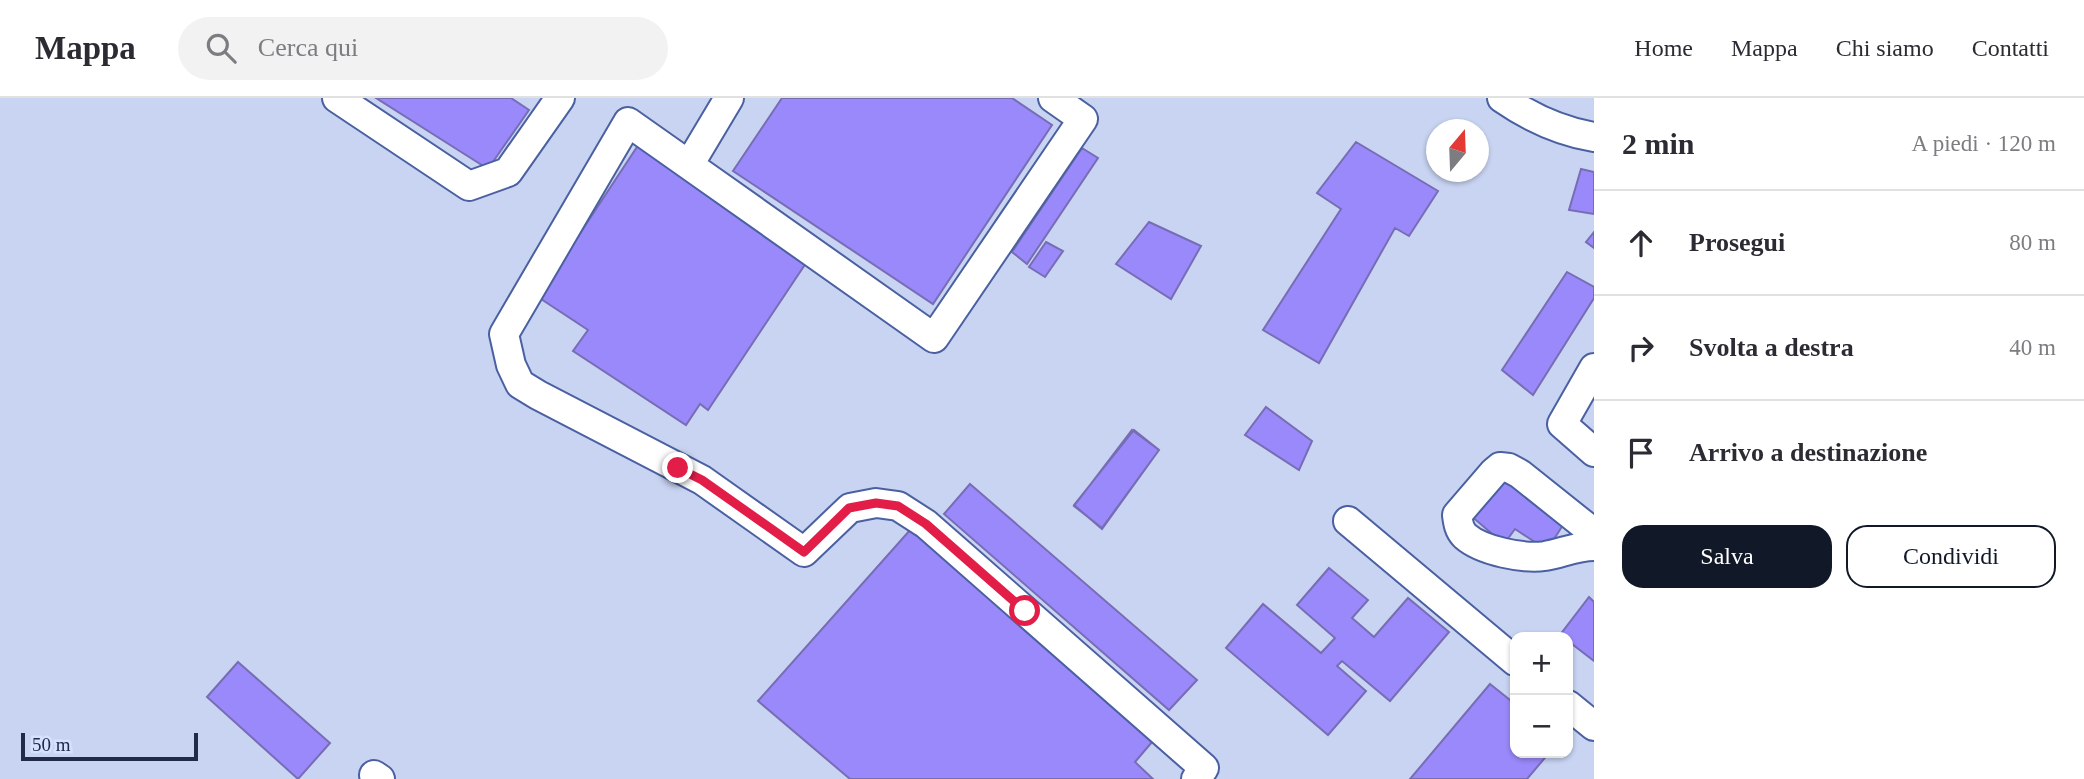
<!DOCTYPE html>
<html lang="it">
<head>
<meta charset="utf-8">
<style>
  :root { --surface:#fff; --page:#f2f2f3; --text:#2b2b33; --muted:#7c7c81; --line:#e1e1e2; --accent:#111827 }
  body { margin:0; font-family:"Times New Roman",serif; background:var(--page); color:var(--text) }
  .controls { position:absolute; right:21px; bottom:21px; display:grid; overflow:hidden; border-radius:14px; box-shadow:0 2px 5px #0004 }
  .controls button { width:63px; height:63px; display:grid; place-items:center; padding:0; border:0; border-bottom:2px solid var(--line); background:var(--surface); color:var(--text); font:35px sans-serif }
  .compass { position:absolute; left:1426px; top:21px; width:63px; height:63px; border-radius:50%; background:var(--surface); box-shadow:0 2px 5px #0004; rotate:19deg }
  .scale { position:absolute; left:21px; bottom:18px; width:177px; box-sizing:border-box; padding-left:7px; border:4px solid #212a47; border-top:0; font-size:19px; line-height:24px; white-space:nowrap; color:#212a47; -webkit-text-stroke:5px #d5e1ff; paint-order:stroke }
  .stop { position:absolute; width:21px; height:21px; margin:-16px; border:5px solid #e11d48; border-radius:50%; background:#fff }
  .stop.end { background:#e11d48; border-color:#fff; box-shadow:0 2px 7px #0008 }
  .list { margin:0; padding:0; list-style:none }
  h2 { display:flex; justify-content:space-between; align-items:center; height:91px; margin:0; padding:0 28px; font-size:30px }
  h2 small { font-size:23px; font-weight:400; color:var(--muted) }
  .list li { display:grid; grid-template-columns:46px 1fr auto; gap:21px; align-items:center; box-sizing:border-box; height:105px; padding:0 28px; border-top:2px solid var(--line) }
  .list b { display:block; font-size:26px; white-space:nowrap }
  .list em { font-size:23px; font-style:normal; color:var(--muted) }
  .actions { display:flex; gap:14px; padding:21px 28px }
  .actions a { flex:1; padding:16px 0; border:2px solid var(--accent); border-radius:21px; text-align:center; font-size:24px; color:var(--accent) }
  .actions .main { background:var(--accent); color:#fff }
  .icon { flex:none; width:38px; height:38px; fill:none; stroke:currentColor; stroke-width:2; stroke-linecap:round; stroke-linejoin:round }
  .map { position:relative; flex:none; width:1594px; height:681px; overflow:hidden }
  header { display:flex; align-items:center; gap:42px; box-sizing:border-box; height:98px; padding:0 35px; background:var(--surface); border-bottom:2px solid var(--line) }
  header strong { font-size:33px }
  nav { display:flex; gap:38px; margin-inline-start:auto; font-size:24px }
  .search { width:490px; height:63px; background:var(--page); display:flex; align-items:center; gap:18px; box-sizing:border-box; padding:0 24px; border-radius:38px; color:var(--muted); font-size:26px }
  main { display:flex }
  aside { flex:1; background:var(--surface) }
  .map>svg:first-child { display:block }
  .building { fill:#9a89fa; stroke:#776db5; stroke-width:2 }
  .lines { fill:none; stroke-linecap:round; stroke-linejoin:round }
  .minor-casing { stroke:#4a60a1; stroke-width:32 }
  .minor { stroke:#fff; stroke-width:28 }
  .route { stroke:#e11d48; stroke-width:9 }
</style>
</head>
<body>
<header>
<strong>Mappa</strong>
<div class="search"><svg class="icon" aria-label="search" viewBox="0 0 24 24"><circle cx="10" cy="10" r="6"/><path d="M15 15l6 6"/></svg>Cerca qui</div>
<nav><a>Home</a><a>Mappa</a><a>Chi siamo</a><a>Contatti</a></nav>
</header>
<main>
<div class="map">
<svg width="1594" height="681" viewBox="0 0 1594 681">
  <rect width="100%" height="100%" fill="#c8d4f2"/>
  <path class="building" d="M376,0H511L529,12L488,71Z
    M782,0H1012L1052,27L933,206L733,73Z
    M1356,44L1438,93L1409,138L1395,130L1319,265L1263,232L1341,111L1317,95Z
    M639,46L810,159L708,312L700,306L686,327L573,253L588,232L538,199Z
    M1082,50L1098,60L1027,166L1012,154Z
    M1581,71L1594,74V116L1569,112Z
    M1149,124L1201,148L1171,201L1116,166Z
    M1594,134V150L1586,144Z
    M1046,144L1063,153L1045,179L1029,169Z
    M1567,174L1594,189V200L1533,297L1502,272Z
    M1266,309L1312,343L1299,372L1245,337Z
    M1132,332L1159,352L1102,430L1074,408Z
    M1134,332L1159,352L1102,431L1074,407Z
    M1504,379L1563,427L1547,452L1515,431L1504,446L1470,417Z
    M970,386L1197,582L1169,612L944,416Z
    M911,431L1152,644L1135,664L1153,681H850L758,603Z
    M1329,470L1368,502L1352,520L1374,539L1408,500L1449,534L1390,603L1342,563L1337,568L1366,593L1328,637L1226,550L1263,506L1321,555L1335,540L1297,507Z
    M1589,499L1594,504V563L1568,543V539L1560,537Z
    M238,564L330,645L298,681L207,599Z
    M1490,586L1515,606V655H1549L1527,681H1410Z"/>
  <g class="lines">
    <defs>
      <path id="minor" d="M337,0L469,88L508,74L560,0
        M729,0L689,67L934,240L1083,21L1053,0
        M1502,0C1531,20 1559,33 1594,39
        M689,67L628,24L504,236L511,267L520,286L538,297L702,382L804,454L850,410L876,405L898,408L926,426L1204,670L1196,681
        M1594,270L1562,326L1594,354
        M1348,423L1515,563
        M1594,435L1520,376L1509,370L1500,369L1494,374L1457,417C1458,425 1459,432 1465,438C1482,453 1523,461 1545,458C1562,455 1577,448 1594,448
        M1568,607L1594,628
        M374,677L380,681"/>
    </defs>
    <use href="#minor" class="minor-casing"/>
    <use href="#minor" class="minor"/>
  </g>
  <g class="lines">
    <path class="route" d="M678,370L702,382L804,454L849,410L876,405L898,408L926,426L1025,513"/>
  </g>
</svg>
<div class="controls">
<button>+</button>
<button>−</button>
</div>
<svg class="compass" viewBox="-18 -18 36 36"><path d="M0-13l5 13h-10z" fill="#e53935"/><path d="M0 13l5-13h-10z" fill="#7c7c81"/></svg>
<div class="scale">50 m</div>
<div class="stop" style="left:1025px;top:513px"></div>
<div class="stop end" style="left:678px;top:370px"></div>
</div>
<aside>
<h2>2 min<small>A piedi · 120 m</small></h2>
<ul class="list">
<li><svg class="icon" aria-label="ahead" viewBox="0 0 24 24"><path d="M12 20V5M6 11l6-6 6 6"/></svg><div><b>Prosegui</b></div><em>80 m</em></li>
<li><svg class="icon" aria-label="right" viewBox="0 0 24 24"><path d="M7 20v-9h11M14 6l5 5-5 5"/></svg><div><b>Svolta a destra</b></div><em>40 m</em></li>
<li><svg class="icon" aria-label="arrive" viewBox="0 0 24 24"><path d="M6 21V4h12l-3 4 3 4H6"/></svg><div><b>Arrivo a destinazione</b></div></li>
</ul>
<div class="actions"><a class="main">Salva</a><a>Condividi</a></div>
</aside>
</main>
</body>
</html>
